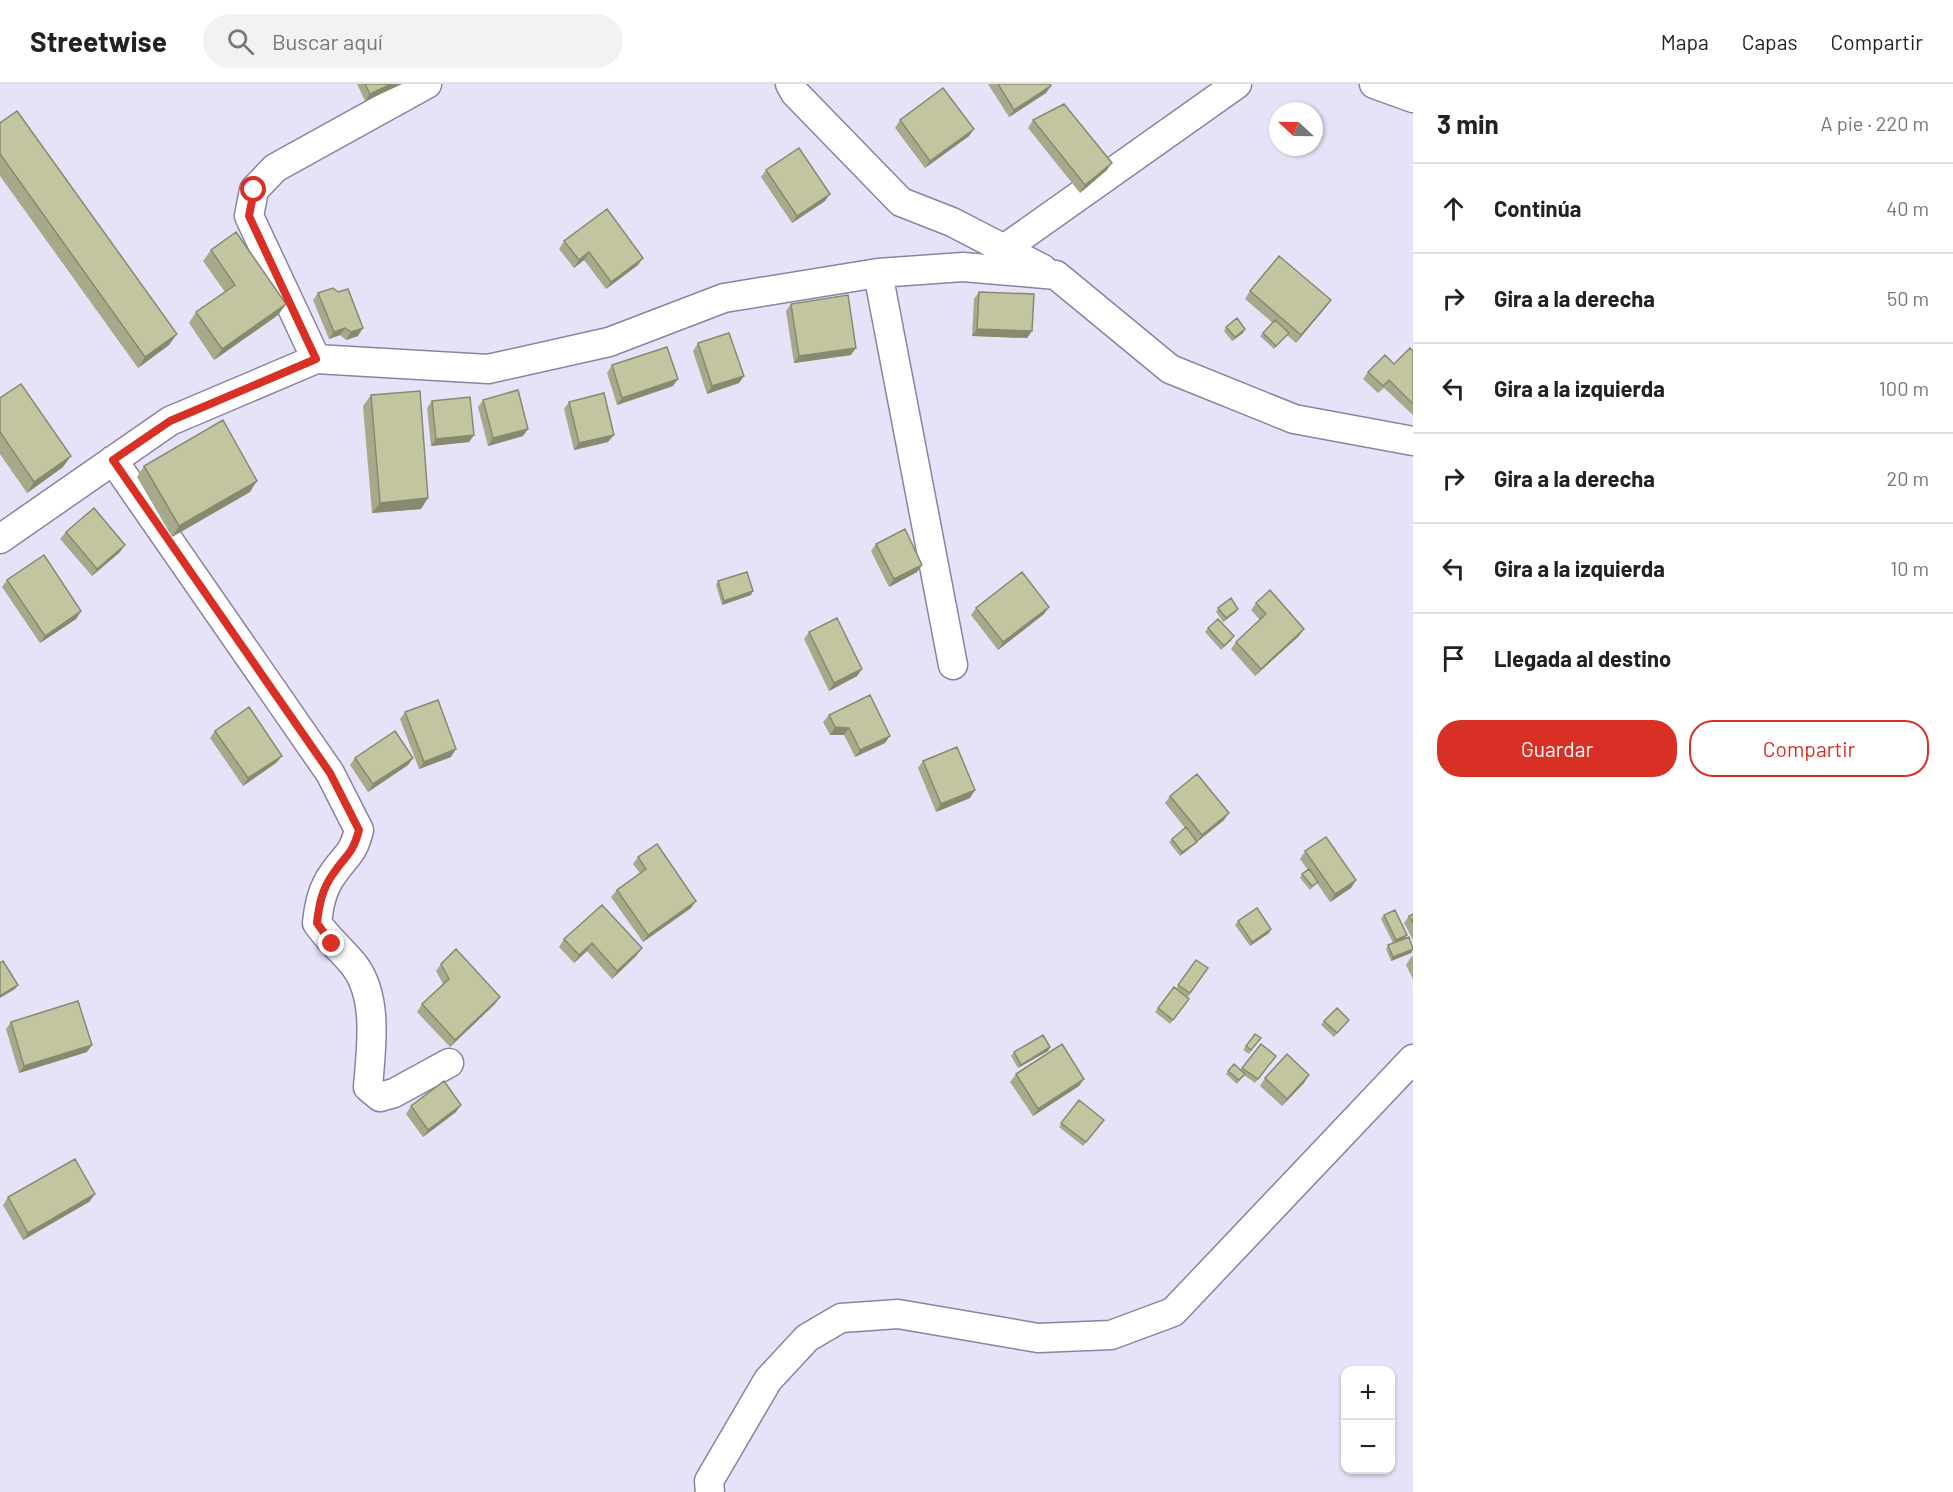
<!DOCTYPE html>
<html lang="es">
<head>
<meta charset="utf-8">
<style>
  :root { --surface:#fff; --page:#f2f2f2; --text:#222; --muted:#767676; --line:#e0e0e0; --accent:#d93025 }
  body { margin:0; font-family:Barlow,sans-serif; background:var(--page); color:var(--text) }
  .controls { position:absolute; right:18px; bottom:18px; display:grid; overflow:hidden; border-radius:12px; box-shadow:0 2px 4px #0004 }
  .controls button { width:54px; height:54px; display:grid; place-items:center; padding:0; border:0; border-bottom:2px solid var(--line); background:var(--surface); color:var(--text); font:30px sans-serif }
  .compass { position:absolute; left:1269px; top:18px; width:54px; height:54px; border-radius:50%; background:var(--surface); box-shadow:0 2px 4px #0004; rotate:292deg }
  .stop { position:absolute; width:18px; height:18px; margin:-14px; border:4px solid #d93025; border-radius:50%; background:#fff }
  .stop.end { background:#d93025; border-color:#fff; box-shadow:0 2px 6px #0008 }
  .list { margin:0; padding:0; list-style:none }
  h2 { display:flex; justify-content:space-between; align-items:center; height:78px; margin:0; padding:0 24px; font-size:26px }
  h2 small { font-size:20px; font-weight:400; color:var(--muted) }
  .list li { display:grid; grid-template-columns:39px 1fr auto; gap:18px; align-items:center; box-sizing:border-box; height:90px; padding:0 24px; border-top:2px solid var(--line) }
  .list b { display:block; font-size:22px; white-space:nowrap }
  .list em { font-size:20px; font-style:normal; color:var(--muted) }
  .actions { display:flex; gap:12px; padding:18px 24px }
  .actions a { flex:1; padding:14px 0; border:2px solid var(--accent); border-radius:24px; text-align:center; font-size:21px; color:var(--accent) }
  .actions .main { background:var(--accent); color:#fff }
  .icon { flex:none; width:33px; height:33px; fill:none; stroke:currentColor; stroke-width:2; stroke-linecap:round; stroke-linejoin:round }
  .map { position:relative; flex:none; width:1413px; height:1408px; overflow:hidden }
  header { display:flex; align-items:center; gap:36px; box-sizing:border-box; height:84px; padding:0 30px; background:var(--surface); border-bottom:2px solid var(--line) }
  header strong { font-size:28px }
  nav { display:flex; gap:33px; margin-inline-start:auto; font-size:21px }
  .search { width:420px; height:54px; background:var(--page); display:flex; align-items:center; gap:15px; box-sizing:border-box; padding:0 21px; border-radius:33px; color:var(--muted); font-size:22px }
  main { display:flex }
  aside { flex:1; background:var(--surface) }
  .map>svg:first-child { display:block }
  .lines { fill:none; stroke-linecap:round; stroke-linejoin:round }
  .street-casing { stroke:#8883a4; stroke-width:31 }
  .street { stroke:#fff; stroke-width:28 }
  .wall { fill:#a7a98a }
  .shaded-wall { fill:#888a70 }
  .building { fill:#c2c5a0; stroke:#888a70; stroke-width:1.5 }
  .route { stroke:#d93025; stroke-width:8 }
</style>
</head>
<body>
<header>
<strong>Streetwise</strong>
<div class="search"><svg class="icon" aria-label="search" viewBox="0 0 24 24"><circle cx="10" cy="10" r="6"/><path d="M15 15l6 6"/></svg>Buscar aquí</div>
<nav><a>Mapa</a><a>Capas</a><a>Compartir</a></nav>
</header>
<main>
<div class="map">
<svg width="1413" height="1408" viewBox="0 0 1413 1408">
  <rect width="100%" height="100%" fill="#e6e3f9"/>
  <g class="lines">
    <defs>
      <path id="street" d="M790,0L795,9L901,118L952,138L1043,185
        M1374,0L1413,14
        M1004,165L1237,0
        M878,189L953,581
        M316,275L249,132L254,106L275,84L427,0
        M113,376L330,689L359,746C352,773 346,770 333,790C322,805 319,821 317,839C328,855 342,866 354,881C379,913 371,965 368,1003L380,1013L394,1009L449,979
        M0,455L170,337L316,275L488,285L609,258L724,214L878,189L963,183L1056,191L1170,285L1294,335L1413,357
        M710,1408L709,1397L768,1296L807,1254L841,1234L898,1230L1038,1254L1111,1251L1173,1228L1413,975"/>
    </defs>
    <use href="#street" class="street-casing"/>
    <use href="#street" class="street"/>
  </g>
  <path class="wall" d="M357,0H402L365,17Z
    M988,0H1050L1046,9L1009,33Z
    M900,36L974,45L969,52L925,84L895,44Z
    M1033,36L1107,86L1080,109L1028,44Z
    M0,39L169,261L138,284L0,92Z
    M766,86L825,117L792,139L761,93Z
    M564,157L638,181L606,205L584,176L574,184L559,165Z
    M211,166L286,220L278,231L214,276L189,239L196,228L225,208L203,177Z
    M1250,207L1331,216L1296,259L1287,251L1274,265L1260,252L1273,239L1245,215Z
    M979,208L1032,247L1027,254L972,252L974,215Z
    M318,209L358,252L346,256L340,251L329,255L313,216Z
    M791,220L851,271L794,279L786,227Z
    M1226,243L1243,249L1232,257L1224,247Z
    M698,259L744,292L739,299L707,310L693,267Z
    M1413,267V331L1384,304L1378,309L1363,295L1368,288L1394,280Z
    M612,281L673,302L617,321L607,289Z
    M371,311L421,425L372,429L363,322Z
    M0,314L63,383L27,409L0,370Z
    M483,316L523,352L488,362L478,323Z
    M432,317L474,351L469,358L431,362L427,324Z
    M569,318L608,358L574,366L564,325Z
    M144,382L250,408L172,453L137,393Z
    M66,448L120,468L92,492L60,455Z
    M876,460L922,481L917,488L889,503L871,467Z
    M7,496L81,527L76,535L40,559L2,503Z
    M718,497L751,511L722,521L716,501Z
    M1256,519L1299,552L1255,592L1231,565L1236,558L1260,536L1251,526Z
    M976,524L1044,530L998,566L971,531Z
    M1218,524L1236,528L1223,538L1216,528Z
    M1208,544L1232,556L1221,566L1205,548Z
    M809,548L862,585L857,592L829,607L804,555Z
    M405,628L451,673L419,685L400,635Z
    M829,631L885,659L855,673L844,651H830L823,638Z
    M215,647L282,672L276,679L243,702L210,654Z
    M355,674H413L408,681L368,708L350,681Z
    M923,677L970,714L936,728L918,684Z
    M1170,712L1224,736L1180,772L1169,758L1172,755L1185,744L1165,719Z
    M1305,767L1356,796L1351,804L1330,818L1317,799L1310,806L1300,794L1302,790L1308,786L1300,775Z
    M638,773L691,824L643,858L611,813L617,806L640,789L633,780Z
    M1413,830V856L1404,839L1409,832Z
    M1384,831L1413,864V866L1411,869L1391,877L1386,865L1388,861L1393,859L1381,835Z
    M1238,837L1271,845L1269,849L1250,862L1235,841Z
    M564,855L642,864L636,872L612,895L587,867L574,879L559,863Z
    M1413,872V895L1406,881L1411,873Z
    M1196,876L1208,884L1188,913L1179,908L1189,915L1170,940L1155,928L1174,903L1176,905Z
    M441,880L495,920L450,963L417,928L422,920L443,900L436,887Z
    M1349,936L1334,953L1321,941L1324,937Z
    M11,938L87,968L19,989L6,945Z
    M1255,950L1261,954L1249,970L1243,966Z
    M1261,960L1276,972L1255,999L1244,991L1237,1000L1226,990L1228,987L1241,986Z
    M1050,963L1048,967L1018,984L1011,972L1014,968Z
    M1016,990L1079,1002L1033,1032L1010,998Z
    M1265,994L1304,999L1282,1022L1260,1002Z
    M1079,1016L1104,1036L1083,1062L1059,1043Z
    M411,1022L456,1028L423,1053L406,1030Z
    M95,1110L89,1118L23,1156L3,1121L8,1113Z"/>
  <path class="shaded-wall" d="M391,0H402L365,17L370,10Z
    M1051,2L1046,9L1009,33L1014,26Z
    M974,45L969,52L925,84L930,77Z
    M1112,79L1107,86L1080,109L1085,101Z
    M830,110L825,117L792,139L797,132Z
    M589,168L584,176L574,184L579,176Z
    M643,174L638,181L606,205L611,198Z
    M1331,216L1326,223L1296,259L1301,251Z
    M286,220L278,231L214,276L222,265Z
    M345,244L340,251L329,255L334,248Z
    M363,244L358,252L346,256L351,248Z
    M977,245L1032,247L1027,254L972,252Z
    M1245,245L1243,249L1232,257L1235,253Z
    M177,250L169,261L138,284L145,273Z
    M856,264L851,271L794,279L799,272Z
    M744,292L739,299L707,310L712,302Z
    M678,295L673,302L617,321L622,314Z
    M528,345L523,352L488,362L493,354Z
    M474,351L469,358L431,362L436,355Z
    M614,351L608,358L574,366L579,359Z
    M71,372L63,383L27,409L34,398Z
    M257,397L250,408L172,453L179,442Z
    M428,414L421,425L372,429L380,419Z
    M125,461L120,468L92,492L97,485Z
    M922,481L917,488L889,503L894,495Z
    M753,507L751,511L722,521L724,517Z
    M1049,523L1044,530L998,566L1003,558Z
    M1238,525L1236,528L1223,538L1226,534Z
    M81,527L76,535L40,559L45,552Z
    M1304,545L1299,552L1255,592L1261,585Z
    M862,585L857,592L829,607L834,599Z
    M835,643L849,644L844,651H830Z
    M890,652L885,659L855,673L860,666Z
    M456,665L451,673L419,685L424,678Z
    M282,672L276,679L243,702L248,694Z
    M413,674L408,681L368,708L373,700Z
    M975,706L970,714L936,728L941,720Z
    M1229,729L1224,736L1197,758L1202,751Z
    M1197,758L1194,761L1180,772L1182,768Z
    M1356,796L1351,804L1330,818L1335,810Z
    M696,817L691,824L643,858L648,851Z
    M1271,845L1269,849L1250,862L1252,858Z
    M1407,851L1405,854L1394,860L1396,856Z
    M592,859L587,867L574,879L579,871Z
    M642,864L636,872L612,895L617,887Z
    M1413,865L1411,869L1391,877L1393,873Z
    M18,901L15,905L0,914V912Z
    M500,913L495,920L450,963L455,956Z
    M92,961L87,968L19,989L24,982Z
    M1050,963L1048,967L1018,984L1021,981Z
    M1309,991L1304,999L1282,1022L1287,1015Z
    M1084,995L1079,1002L1033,1032L1038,1025Z
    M461,1021L456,1028L423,1053L428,1046Z
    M95,1110L89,1118L23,1156L28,1149Z"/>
  <path class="building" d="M365,0H391L370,10Z
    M998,0H1050L1051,2L1014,26Z
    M943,4L974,45L930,77L900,36Z
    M1064,20L1112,79L1085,101L1033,36Z
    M17,27L177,250L145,273L0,70V39Z
    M799,64L830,110L797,132L766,86Z
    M607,125L643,174L611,198L589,168L579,176L564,157Z
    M236,148L286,220L222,265L196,228L235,201L211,166Z
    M1279,172L1331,216L1301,251L1250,207Z
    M333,204L338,208L348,205L363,244L351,248L345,244L334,248L318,209Z
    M979,208L1034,210L1032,247L977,245Z
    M848,211L856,264L799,272L791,220Z
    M1237,234L1245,245L1235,253L1226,243Z
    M1275,236L1289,249L1276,262L1263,249Z
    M729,249L744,292L712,302L698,259Z
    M667,263L678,295L622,314L612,281Z
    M1410,264L1413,267V320L1389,296L1383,302L1368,288L1385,271L1394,280Z
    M21,300L71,372L34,398L0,348V314Z
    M518,306L528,345L493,354L483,316Z
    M420,307L428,414L380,419L371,311Z
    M604,309L614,351L579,359L569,318Z
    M470,313L474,351L436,355L432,317Z
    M223,336L257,397L179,442L144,382Z
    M94,424L125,461L97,485L66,448Z
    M905,445L922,481L894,495L876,460Z
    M44,471L81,527L45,552L7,496Z
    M747,488L753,507L724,517L718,497Z
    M1022,488L1049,523L1003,558L976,524Z
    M1270,506L1304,545L1261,585L1236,558L1266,530L1256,519Z
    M1231,514L1238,525L1226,534L1218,524Z
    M837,534L862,585L834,599L809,548Z
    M1218,535L1234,552L1224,562L1208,544Z
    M870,611L890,652L860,666L849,644L835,643L829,631Z
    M438,616L456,665L424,678L405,628Z
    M249,623L282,672L248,694L215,647Z
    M395,647L413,674L373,700L355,674Z
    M957,663L975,706L941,720L923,677Z
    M1197,690L1229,729L1202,751L1170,712Z
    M1186,743L1197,758L1182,768L1172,755Z
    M1326,753L1356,796L1335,810L1305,767Z
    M657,760L696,817L648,851L617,806L646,785L638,773Z
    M1309,785L1318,798L1312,802L1302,790Z
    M602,821L642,864L617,887L592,859L579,871L564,855Z
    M1257,824L1271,845L1252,858L1238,837Z
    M1395,826L1407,851L1396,856L1384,831Z
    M1413,830V839L1409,832Z
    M1409,853L1413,865L1393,873L1388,861Z
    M456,865L500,913L455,956L422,920L449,895L441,880Z
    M1196,876L1208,884L1190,909L1178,901Z
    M3,877L18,901L0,912V879Z
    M1174,903L1189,915L1173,936L1158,924Z
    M78,917L92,961L24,982L11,938Z
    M1337,924L1349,936L1337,949L1324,937Z
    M1255,950L1261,954L1251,966L1246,962Z
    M1043,951L1050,963L1021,981L1014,968Z
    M1062,960L1084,995L1038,1025L1016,990Z
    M1261,960L1276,972L1258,995L1242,984Z
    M1287,970L1309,991L1287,1015L1265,994Z
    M1234,980L1245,990L1239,996L1228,987Z
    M444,997L461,1021L428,1046L411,1022Z
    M1079,1016L1104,1036L1086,1058L1061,1039Z
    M75,1075L95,1110L28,1149L8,1113Z"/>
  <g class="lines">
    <path class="route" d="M254,106L249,132L316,275L170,337L113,376L330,689L359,746C352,772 346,770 333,790C322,805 319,821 317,839L332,860"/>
  </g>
</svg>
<div class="controls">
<button>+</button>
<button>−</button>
</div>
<svg class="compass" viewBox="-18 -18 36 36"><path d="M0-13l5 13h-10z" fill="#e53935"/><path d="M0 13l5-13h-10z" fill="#767676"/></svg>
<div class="stop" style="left:254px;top:106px"></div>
<div class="stop end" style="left:332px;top:860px"></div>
</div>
<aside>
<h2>3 min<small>A pie · 220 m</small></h2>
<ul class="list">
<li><svg class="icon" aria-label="ahead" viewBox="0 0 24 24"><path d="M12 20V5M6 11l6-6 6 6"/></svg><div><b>Continúa</b></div><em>40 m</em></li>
<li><svg class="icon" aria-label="right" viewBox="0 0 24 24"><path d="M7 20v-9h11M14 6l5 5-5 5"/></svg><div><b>Gira a la derecha</b></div><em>50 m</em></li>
<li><svg class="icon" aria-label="left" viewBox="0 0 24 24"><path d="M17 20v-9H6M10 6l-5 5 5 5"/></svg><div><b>Gira a la izquierda</b></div><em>100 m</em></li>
<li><svg class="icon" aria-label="right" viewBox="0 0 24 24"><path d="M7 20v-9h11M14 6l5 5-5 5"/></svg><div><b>Gira a la derecha</b></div><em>20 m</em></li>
<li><svg class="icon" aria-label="left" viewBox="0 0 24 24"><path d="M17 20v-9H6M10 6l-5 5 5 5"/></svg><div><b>Gira a la izquierda</b></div><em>10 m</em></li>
<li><svg class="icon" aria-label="arrive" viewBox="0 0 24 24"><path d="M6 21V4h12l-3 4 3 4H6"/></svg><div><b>Llegada al destino</b></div></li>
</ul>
<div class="actions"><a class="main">Guardar</a><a>Compartir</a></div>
</aside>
</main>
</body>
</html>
